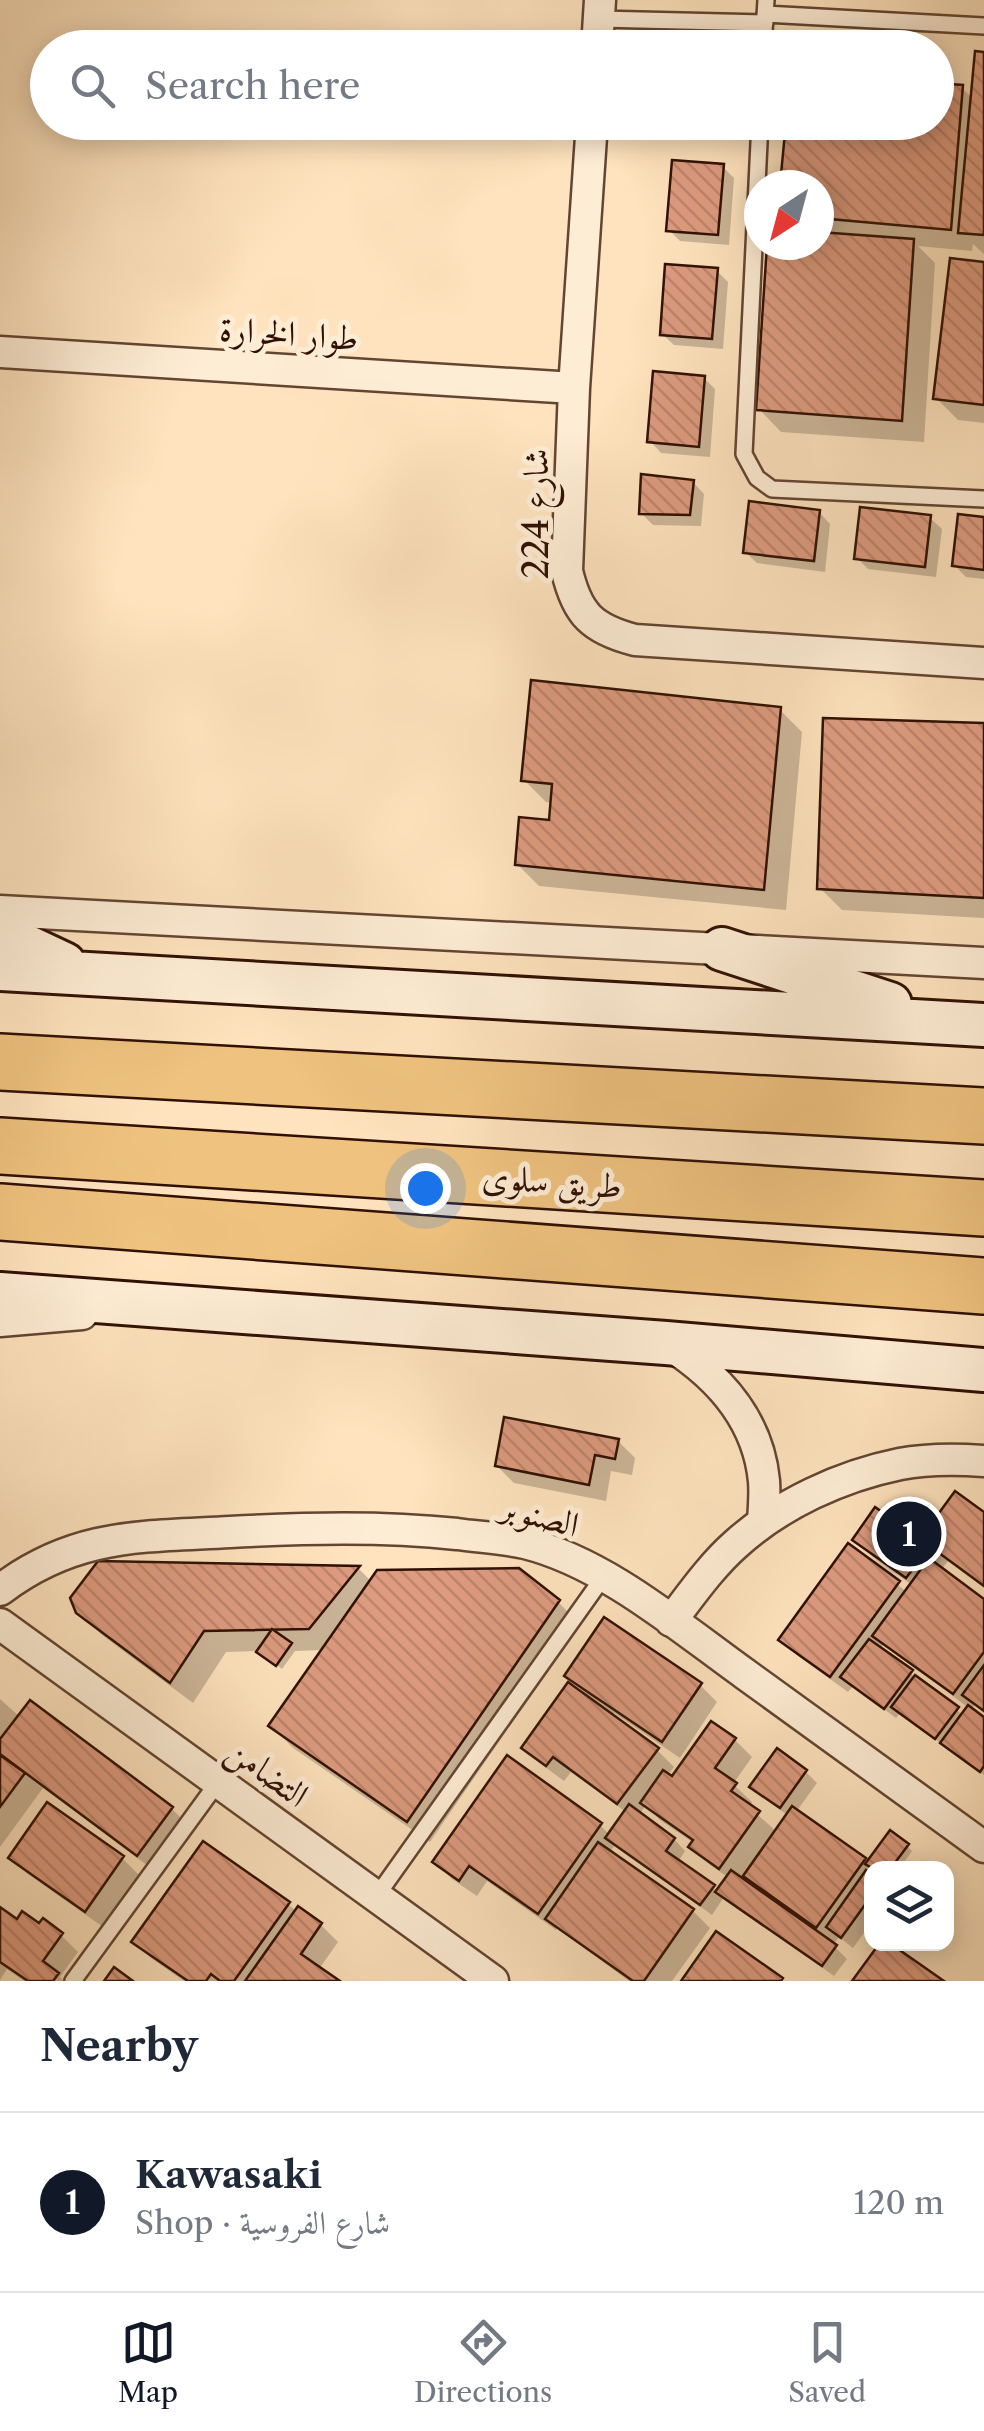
<!DOCTYPE html>
<html lang="en">
<head>
<meta charset="utf-8">
<style>
  :root { --surface:#fff; --page:#f2f2f3; --text:#1f2937; --muted:#747a83; --line:#e0e1e3; --accent:#111827 }
  body { margin:0; font-family:"Libre Caslon Text",Amiri,serif; background:var(--page); color:var(--text) }
  .controls { position:absolute; right:30px; bottom:30px; display:grid; overflow:hidden; border-radius:20px; box-shadow:0 5px 25px #0003 }
  .controls button { width:90px; height:90px; display:grid; place-items:center; padding:0; border:0; border-bottom:2px solid var(--line); background:var(--surface); color:var(--text); font:50px sans-serif }
  .compass { position:absolute; left:744px; top:170px; width:90px; height:90px; border-radius:50%; background:var(--surface); box-shadow:0 5px 25px #0003; rotate:216deg }
  .you { position:absolute; left:425px; top:1188px; width:35px; height:35px; margin:-25px; border:8px solid #fff; border-radius:50%; background:#1a73e8; box-shadow:0 0 0 15px #1a73e833 }
  .badge { display:grid; place-items:center; width:65px; height:65px; border-radius:50%; background:var(--accent); color:#fff; font-size:32px; font-weight:700 }
  .pin { position:absolute; translate:-50% -50%; border:5px solid #fff; box-shadow:0 2px 10px #0006 }
  .list { margin:0; padding:0; list-style:none }
  h2 { display:flex; justify-content:space-between; align-items:center; height:130px; margin:0; padding:0 40px; font-size:42px }
  h2 small { font-size:32px; font-weight:400; color:var(--muted) }
  .list li { display:grid; grid-template-columns:65px 1fr auto; gap:30px; align-items:center; box-sizing:border-box; height:180px; padding:0 40px; border-top:2px solid var(--line) }
  .list b { display:block; font-size:38px; white-space:nowrap }
  .list p { margin:0; font-size:32px; white-space:nowrap; color:var(--muted) }
  .list em { font-size:32px; font-style:normal; color:var(--muted) }
  .icon { flex:none; width:55px; height:55px; fill:none; stroke:currentColor; stroke-width:2; stroke-linecap:round; stroke-linejoin:round }
  .map { position:relative; flex:none; width:984px; height:1981px; overflow:hidden }
  .search { position:absolute; background:var(--surface); box-shadow:0 5px 25px #0003; left:30px; right:30px; top:30px; height:110px; display:flex; align-items:center; gap:25px; box-sizing:border-box; padding:0 35px; border-radius:55px; color:var(--muted); font-size:38px }
  .sheet { height:310px; background:var(--surface) }
  nav { display:flex; justify-content:space-around; align-items:center; box-sizing:border-box; height:140px; border-top:2px solid var(--line); background:var(--surface); font-size:28px; color:var(--muted) }
  nav a { display:grid; justify-items:center; gap:5px }
  nav .on { color:var(--accent) }
  .map>svg:first-child { display:block }
  .shadow { fill:#0003; fill-rule:evenodd }
  .building { fill:url(#building-back-hatch); stroke:#301004; stroke-width:2.5 }
  .lines { fill:none; stroke-linecap:round; stroke-linejoin:round }
  .lane-casing { stroke:#644532; stroke-width:20 }
  .street-casing { stroke:#644532; stroke-width:35 }
  .secondary-casing { stroke:#301004; stroke-width:48 }
  .highway-casing { stroke:#301004; stroke-width:60 }
  .lane { stroke:#feedd5; stroke-width:15 }
  .street { stroke:#feedd5; stroke-width:30 }
  .secondary { stroke:#feedd5; stroke-width:42 }
  .highway { stroke:#efc27f; stroke-width:55 }
  .labels { text-anchor:middle; dominant-baseline:central; stroke-width:10; stroke-linejoin:round; paint-order:stroke }
  .street-label { font-size:35px; fill:#301004; stroke:#feedd5 }
</style>
</head>
<body>
<div class="map">
<svg width="984" height="1981" viewBox="0 0 984 1981">
  <defs>
    <pattern id="building-back-hatch" width="6" height="6" patternUnits="userSpaceOnUse" patternTransform="scale(2.5)"><rect width="6" height="6" fill="#dd9b7f"/><path d="M-1 5l2 2M0 0l6 6M5-1l2 2" fill="none" stroke="#be846c"/></pattern>
  </defs>
  <rect width="100%" height="100%" fill="#fee3be"/>
  <filter id="stains"><feTurbulence type="fractalNoise" baseFrequency=".002" numOctaves="4"/><feColorMatrix values="0 0 0 0 .2 0 0 0 0 .09 0 0 0 0 .02 0 0 0 .5 -.17"/></filter>
  <radialGradient id="worn" r=".72"><stop offset=".6" stop-color="#630" stop-opacity="0"/><stop offset="1" stop-color="#630" stop-opacity=".3"/></radialGradient>
  <path class="shadow" d="M984,54V254L973,244L972,251L918,246L935,263L924,442L781,432L759,409L770,245H819V185H783L936,122L962,88L973,99Z
    M674,122H734L733,137L685,133Z
    M723,167L734,178L729,245L680,241L669,230Z
    M984,265V423L958,420L936,398Z
    M716,270L728,282L723,349L674,345L662,334Z
    M704,378L715,389L710,457L661,453L650,441Z
    M693,482L704,494L701,526L653,525L641,513Z
    M819,512L830,524L825,572L757,563L745,552Z
    M930,518L942,529L936,577L868,569L857,558Z
    M984,520V579L966,577L954,565Z
    M780,710L802,732L786,910L539,886L517,864L551,823L553,803L546,802L524,780Z
    M984,725V918L842,910L820,888Z
    M618,1441L635,1458L632,1475L611,1471L606,1501L514,1483L497,1466Z
    M984,1515V1588L948,1561L941,1570L984,1602V1713L975,1704L971,1710L984,1720V1775L900,1713L896,1718L853,1686L848,1692L798,1656L781,1639L849,1547L907,1592L912,1585L872,1556L855,1539L921,1543ZM884,1644L969,1708L963,1715L879,1649Z
    M99,1563L358,1568L372,1582L558,1602L580,1624L430,1842L293,1748L271,1726L324,1650L295,1651L282,1669L259,1651L226,1652L193,1703L102,1635L78,1612Z
    M567,1676L700,1685L717,1702L680,1758L614,1713L611,1716L657,1750L674,1767L667,1776L673,1780L712,1724L735,1740L752,1757L733,1784L752,1802L749,1807L777,1832L789,1816L764,1798L752,1786L806,1772L817,1783L796,1812L868,1864L907,1846L912,1851L900,1868H872V1922L853,1948L839,1937L833,1945L847,1959L834,1976L724,1897L712,1915L615,1845L609,1853L693,1911L710,1928L672,1981H629L557,1928L556,1930L487,1881L477,1896L452,1879L435,1862L600,1825L610,1835L626,1812L571,1772L564,1781L541,1764L524,1747L585,1693ZM646,1805L660,1820L694,1843L692,1847L709,1864L729,1878L718,1892L678,1862L685,1851L674,1839L639,1815ZM744,1874L765,1894L763,1896L740,1880Z
    M0,1699L20,1717L172,1809L189,1826L155,1871L43,1788L0,1847Z
    M48,1806L122,1858L139,1875L103,1927L28,1874L11,1857Z
    M288,1904L297,1912L299,1910L321,1925L338,1942L319,1969L335,1981H184L151,1958L134,1941Z
    M0,1910L18,1922L61,1935L78,1952L60,1977L64,1981H24L7,1969L0,1980Z"/>
  <path class="building" d="M975,51L984,52V235L958,233Z
    M936,83L963,85L951,230L819,218V185H780L786,122H936Z
    M671,122H723V127Z
    M672,160L724,164L718,235L666,231Z
    M819,232L914,239L902,421L756,410L767,245H819Z
    M950,258L984,262V405L933,399Z
    M665,264L718,268L712,339L660,335Z
    M653,371L705,376L699,447L647,442Z
    M641,474L694,480L690,515L639,514Z
    M749,501L820,510L814,561L743,553Z
    M860,507L931,515L925,567L854,559Z
    M958,514L984,517V570L952,566Z
    M531,680L781,707L764,890L515,865L519,817L549,820L552,784L521,781Z
    M823,718L984,723V898L817,889Z
    M504,1417L619,1439L615,1459L595,1455L589,1485L495,1466Z
    M955,1491L984,1512V1586L920,1539Z
    M875,1507L930,1546L906,1578L852,1540Z
    M848,1543L900,1581L830,1677L778,1640Z
    M929,1558L984,1599V1652L953,1694L872,1636Z
    M98,1561L360,1566L309,1629L204,1631L170,1683L76,1613L70,1598Z
    M519,1568L560,1600L407,1822L268,1726L377,1570Z
    M604,1617L702,1683L662,1742L564,1676Z
    M272,1629L292,1643L276,1666L256,1652Z
    M869,1639L913,1670L884,1709L840,1677Z
    M984,1665V1711L962,1695Z
    M915,1675L959,1707L935,1739L891,1707Z
    M568,1682L659,1748L617,1804L553,1757L546,1766L521,1748Z
    M30,1700L173,1807L137,1856L0,1754V1739Z
    M968,1705L984,1717V1766L980,1772L940,1743Z
    M711,1721L736,1738L715,1768L737,1783L731,1791L760,1811L719,1869L688,1847L693,1840L640,1803L663,1770L672,1776Z
    M777,1748L807,1770L780,1808L749,1787Z
    M0,1755L25,1773L0,1807Z
    M507,1755L602,1823L538,1914L469,1866L459,1881L432,1862Z
    M47,1802L124,1856L85,1912L8,1858Z
    M629,1804L675,1838L666,1851L715,1885L700,1905L605,1838Z
    M792,1806L866,1858L816,1928L743,1876Z
    M890,1830L909,1844L891,1868H872L865,1864Z
    M203,1841L290,1902L234,1981H220L211,1974L206,1981H188L131,1942Z
    M598,1842L694,1909L644,1981H633L545,1919Z
    M731,1870L837,1945L822,1966L715,1892Z
    M866,1870L872,1874V1895L841,1938L826,1927Z
    M298,1906L322,1923L301,1954L340,1981H245Z
    M0,1907L17,1919L22,1911L39,1923L43,1918L63,1933L43,1961L59,1973L53,1981H28L0,1962Z
    M716,1931L783,1978L781,1981H681Z
    M879,1944H891L944,1981H852Z
    M114,1967L133,1981H104Z"/>
  <g class="lines">
    <defs>
      <path id="lane" d="M765,14L984,26
        M599,19L765,23
        M763,48L766,0
        M760,122L744,454L757,478L772,489L984,499
        M376,1897L604,1576
        M73,1981L218,1782"/>
      <path id="street" d="M597,48L600,0
        M592,122L574,388L567,571C577,614 592,629 635,640L984,663
        M0,352L574,388
        M0,911L984,963
        M0,1321L82,1314
        M668,1344C719,1376 758,1419 764,1481C765,1494 764,1508 763,1521
        M0,1590C75,1533 141,1537 230,1532C306,1528 381,1526 457,1534C479,1537 503,1538 525,1543C605,1563 678,1626 745,1674C824,1732 904,1789 984,1847
        M671,1621C691,1595 711,1566 736,1544C780,1504 841,1476 900,1464C926,1459 957,1459 984,1461
        M0,1624L493,1981"/>
      <path id="secondary" d="M0,934L64,964
        M722,949L890,1004
        M0,969L984,1025
        M0,1294L666,1343L984,1370"/>
      <path id="highway" d="M0,1062L984,1116
        M0,1146L984,1208
        M0,1212L984,1286"/>
    </defs>
    <use href="#lane" class="lane-casing"/>
    <use href="#street" class="street-casing"/>
    <use href="#secondary" class="secondary-casing"/>
    <use href="#highway" class="highway-casing"/>
    <use href="#lane" class="lane"/>
    <use href="#street" class="street"/>
    <use href="#secondary" class="secondary"/>
    <use href="#highway" class="highway"/>
  </g>
  <g class="labels">
    <g class="street-label">
      <text transform="translate(289 333) rotate(4)">طوار الخرارة</text>
      <text transform="translate(535 514) rotate(-90)">شارع 224</text>
      <text transform="translate(552 1181) rotate(4)">طريق سلوى</text>
      <text transform="translate(540 1515) rotate(15)">الصنوبر</text>
      <text transform="translate(268 1772) rotate(36)">التضامن</text>
    </g>
  </g>
  <rect width="100%" height="100%" filter="url(#stains)"/>
  <rect width="100%" height="100%" fill="url(#worn)"/>
</svg>
<div class="controls">
<button><svg class="icon" aria-label="layers" viewBox="0 0 24 24"><path d="M12 4l9 5-9 5-9-5zM3 14l9 5 9-5"/></svg></button>
</div>
<svg class="compass" viewBox="-18 -18 36 36"><path d="M0-13l5 13h-10z" fill="#e53935"/><path d="M0 13l5-13h-10z" fill="#747a83"/></svg>
<div class="you"></div>
<div class="pin badge" style="left:909px;top:1534px">1</div>
<div class="search"><svg class="icon" aria-label="search" viewBox="0 0 24 24"><circle cx="10" cy="10" r="6"/><path d="M15 15l6 6"/></svg>Search here</div>
</div>
<section class="sheet">
<h2>Nearby<small></small></h2>
<ul class="list">
<li><span class="badge">1</span><div><b>Kawasaki</b><p>Shop · شارع الفروسية</p></div><em>120 m</em></li>
</ul>
</section>
<nav>
<a class="on"><svg class="icon" aria-label="map" viewBox="0 0 24 24"><path d="M3 6l6-2 6 2 6-2v14l-6 2-6-2-6 2zM9 4v14M15 6v14"/></svg>Map</a>
<a><svg class="icon" aria-label="directions" viewBox="0 0 24 24"><path d="M12 3l9 9-9 9-9-9zM9 14v-3h6M13 9l2 2-2 2"/></svg>Directions</a>
<a><svg class="icon" aria-label="saved" viewBox="0 0 24 24"><path d="M7 4h10v16l-5-4-5 4z"/></svg>Saved</a>
</nav>
</body>
</html>
